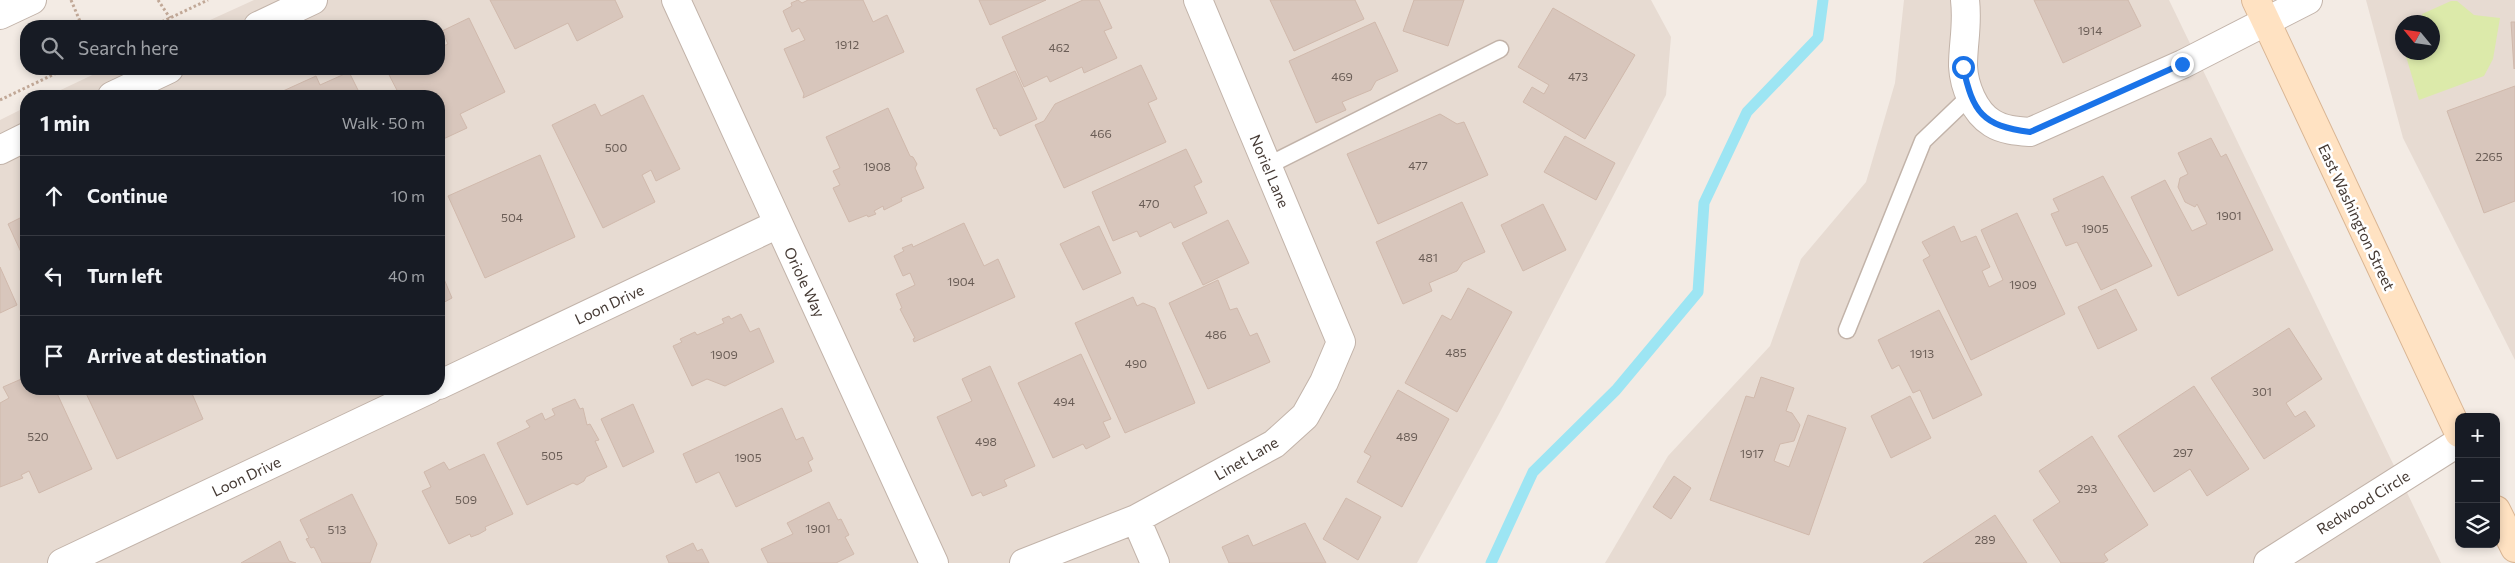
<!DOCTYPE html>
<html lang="en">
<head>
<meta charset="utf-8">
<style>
  :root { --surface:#171b24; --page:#242831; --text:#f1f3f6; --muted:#9ea1a6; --line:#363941 }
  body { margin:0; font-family:Commissioner,sans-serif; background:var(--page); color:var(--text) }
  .controls { position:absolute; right:15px; bottom:15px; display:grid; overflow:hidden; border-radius:10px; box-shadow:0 2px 8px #0003 }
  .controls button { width:45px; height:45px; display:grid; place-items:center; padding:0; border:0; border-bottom:1px solid var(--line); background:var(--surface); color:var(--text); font:25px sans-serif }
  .compass { position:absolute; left:2395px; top:15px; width:45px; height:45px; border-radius:50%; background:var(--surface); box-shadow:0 2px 8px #0003; rotate:299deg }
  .stop { position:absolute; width:15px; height:15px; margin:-11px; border:4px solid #1a73e8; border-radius:50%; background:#fff }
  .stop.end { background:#1a73e8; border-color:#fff; box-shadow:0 1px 5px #0008 }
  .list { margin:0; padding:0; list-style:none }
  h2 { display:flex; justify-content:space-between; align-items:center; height:65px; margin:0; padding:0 20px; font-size:21px }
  h2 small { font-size:16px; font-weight:400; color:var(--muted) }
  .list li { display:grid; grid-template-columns:32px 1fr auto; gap:15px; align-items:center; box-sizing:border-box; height:80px; padding:0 20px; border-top:1px solid var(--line) }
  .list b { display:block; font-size:19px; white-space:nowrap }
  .list em { font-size:16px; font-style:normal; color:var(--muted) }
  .icon { flex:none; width:28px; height:28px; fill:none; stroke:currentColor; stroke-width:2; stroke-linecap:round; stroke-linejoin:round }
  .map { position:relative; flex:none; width:2515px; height:563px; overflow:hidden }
  .search { position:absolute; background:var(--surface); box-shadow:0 2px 8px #0003; left:20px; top:20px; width:425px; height:55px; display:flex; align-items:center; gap:12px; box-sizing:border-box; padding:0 18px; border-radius:20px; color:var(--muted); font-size:19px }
  .panel { position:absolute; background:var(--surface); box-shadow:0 2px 8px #0003; left:20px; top:90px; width:425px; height:305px; border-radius:20px }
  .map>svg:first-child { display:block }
  .residential { fill:#e7dbd2; fill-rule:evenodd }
  .green { fill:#dceaaa }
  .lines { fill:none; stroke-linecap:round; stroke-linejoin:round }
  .stream { stroke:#9de5f3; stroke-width:11 }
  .building { fill:#d8c6bc; stroke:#d0b9ac }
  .lane-casing { stroke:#c2b3a9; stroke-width:19 }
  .street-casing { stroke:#c2b3a9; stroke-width:30 }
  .secondary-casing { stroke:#d9b593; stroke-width:30 }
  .path { stroke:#c1a897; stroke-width:3; stroke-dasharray:2.5 2.5; stroke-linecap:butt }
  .lane { stroke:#fff; stroke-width:16 }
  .street { stroke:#fff; stroke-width:28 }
  .secondary { stroke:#ffe2c2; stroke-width:28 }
  .route { stroke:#1a73e8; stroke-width:6 }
  .labels { text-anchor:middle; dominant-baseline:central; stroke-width:5; stroke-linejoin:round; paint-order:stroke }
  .number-label { font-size:12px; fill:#6a5d56 }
  .street-label { font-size:15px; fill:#453a34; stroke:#fff }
</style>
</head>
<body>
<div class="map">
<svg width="2515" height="563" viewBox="0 0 2515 563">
  <rect width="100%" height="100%" fill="#f3ebe4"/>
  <path class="residential" d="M254,0H1651L1671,37L1666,95L1499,414L1417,563H0V120L26,107V389H439V96H48L105,69H439V26H197Z
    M1904,0H2169L2441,563H1605L1668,456L1770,346L1801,259L1866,182L1895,83Z
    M2366,0H2515V360L2403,138ZM2402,22H2432V52H2402Z"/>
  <path class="green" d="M2451,1H2457L2474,15L2500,18L2493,59L2484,76L2419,100L2405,53L2432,52V22H2423L2422,14Z"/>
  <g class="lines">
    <path class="stream" d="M1491,563L1533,472L1616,390L1698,292L1704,203L1747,112L1818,38L1823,0"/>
  </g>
  <path class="building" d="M490,0H615L623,17L577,41L568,23L515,49Z
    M798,0L802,3L808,0H863L873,22L887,15L904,52L803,98L804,94L784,49L805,40L799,28L792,32L783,11L792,6L791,3Z
    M979,0H1046L990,25Z
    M1083,0H1099L1112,28L1104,31L1117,58L1084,73L1082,67L1050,82L1047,76L1024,87L1002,37Z
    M1270,0H1355L1364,19L1294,51Z
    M1414,0H1464L1448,46L1403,31Z
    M2034,0H2128L2141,26L2063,63Z
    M1553,8L1635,55L1585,139L1523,102L1532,87L1544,94L1549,85L1518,67Z
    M469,18L505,92L460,114L467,128L439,141V96H400L386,69H439V42L441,47L448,44L442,31Z
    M1375,22L1398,71L1376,81L1371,90L1342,102L1346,110L1316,123L1289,61Z
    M2511,22H2515V68L2514,69Z
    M1141,65L1157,99L1148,103L1166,142L1064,188L1035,125L1044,121L1055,104Z
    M1015,71L1037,119L1000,136L996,128L994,129L976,89Z
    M349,72L361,96H272L316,76L320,85Z
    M2515,86V201L2484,213L2447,111Z
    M643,95L680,169L656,181L651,170L642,175L655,202L603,228L552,125L595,104L601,116Z
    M888,108L910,156L913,157L917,164L915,168L924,188L901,198L902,201L884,210L883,206L874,211L876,214L868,217L867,215L849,222L833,188L840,185L833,171L840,168L826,137Z
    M1440,114L1457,124L1464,122L1488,175L1378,224L1347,154Z
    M1565,136L1615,163L1596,200L1544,172Z
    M2211,138L2221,157L2226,154L2273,250L2178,296L2131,197L2165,180L2192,231L2207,224L2197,204L2195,207L2185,202L2178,187L2180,178L2188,174L2178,153Z
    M1186,149L1202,182L1194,186L1207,213L1174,228L1171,222L1140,237L1137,231L1113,241L1092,192Z
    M540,155L575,237L485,278L448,196Z
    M2103,176L2152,266L2101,290L2077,242L2066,246L2051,214L2059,211L2053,199Z
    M1462,202L1485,252L1463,262L1457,271L1429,283L1432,291L1403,304L1376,242Z
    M1543,204L1566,250L1523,271L1501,225Z
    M2017,213L2065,314L1971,360L1923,260L1930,256L1922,242L1954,226L1961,242L1976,236L1990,267L1982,271L1989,287L2003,280L1981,230Z
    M26,215V263L8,224Z
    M1228,220L1249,263L1203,285L1182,243Z
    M964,223L984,266L998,259L1015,297L914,342L913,339L915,338L900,309L902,308L896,294L915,285L910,273L903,276L894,256L904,251L902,248L912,244L913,247Z
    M1099,226L1121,273L1083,290L1060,244Z
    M0,267L17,305L0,313Z
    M439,267L452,298L439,305Z
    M1218,280L1230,310L1237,308L1250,336L1257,333L1270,362L1208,389L1169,303Z
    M1468,288L1512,312L1457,412L1405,383L1442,315L1451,320Z
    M2116,289L2137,330L2098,349L2078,307Z
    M1133,297L1137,306L1143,303L1155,308L1195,403L1125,433L1075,323Z
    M1939,310L1982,395L1933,419L1920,390L1913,393L1899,365L1892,369L1878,340Z
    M741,314L750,332L759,328L774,362L725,386L707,379L692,386L673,346L682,342L680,339L695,332L697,335L724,323L722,319L729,316L731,319Z
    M2289,328L2322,379L2286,403L2295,417L2305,411L2315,426L2264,459L2211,378Z
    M1081,354L1111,419L1103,422L1110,437L1086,449L1083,444L1053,458L1018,383Z
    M990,366L1035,466L1004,480L1007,486L983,496L981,492L972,496L937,417L972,401L962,379Z
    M26,377V389H55L92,469L39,493L29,471L21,475L23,478L0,487V403L9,398L3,387Z
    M1761,377L1794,388L1786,411L1792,413L1800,425L1794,441L1780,444L1774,461L1789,467L1808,415L1846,428L1809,535L1710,500L1746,396L1754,398Z
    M2194,386L2249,469L2207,496L2190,469L2154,492L2118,436Z
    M84,389H190L203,419L117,459Z
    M1398,390L1449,419L1402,507L1357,482L1371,456L1364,452Z
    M1910,396L1931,438L1891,458L1871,416Z
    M575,399L580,409L583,408L587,425L590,424L599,440L595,441L607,467L586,477L584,481L577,485L573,483L527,505L497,443L530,427L526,421L542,413L545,420L555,415L552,409Z
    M633,404L654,452L623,467L601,419Z
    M782,408L796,440L803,437L813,459L808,462L812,471L736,507L719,472L696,483L683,454Z
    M2092,436L2148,525L2104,554L2108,560L2103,563H2061L2033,520L2060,502L2039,471Z
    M484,454L513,514L485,527L486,530L479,534L471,537L470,534L449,544L422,491L431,487L424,472L444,462L449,470Z
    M1674,476L1691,488L1671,519L1653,507Z
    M352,494L377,544L370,563H322L314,547L311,548L306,539L309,538L300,520Z
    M1346,498L1381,517L1358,560L1323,539Z
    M829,502L838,520L841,519L849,535L845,537L854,554L836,563H768L761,549L793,534L787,523Z
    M1995,515L2027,563H1923Z
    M1305,523L1326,563H1229L1222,547L1248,535L1253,546Z
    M280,541L289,561L296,563H241Z
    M693,543L697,551L702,549L709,563H669L666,556Z"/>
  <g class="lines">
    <defs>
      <path id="lane" d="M1267,166L1500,49
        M1847,330L1923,141L1970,96"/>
      <path id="street" d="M676,0L934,563
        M1965,0C1968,25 1963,43 1963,66C1964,86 1974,112 1992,123C2003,130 2017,131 2030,132L2183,64L2308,0
        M0,15L32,0
        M258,26L313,0
        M112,96L169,69
        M0,150L26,137
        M439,385L778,224
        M1136,519L1155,563
        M62,563L430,389
        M1024,563L1136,519L1274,444L1305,416L1324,382L1341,342L1198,0
        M2268,563L2459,442"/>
      <path id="secondary" d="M2256,0L2459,433
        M2496,510L2515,548"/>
    </defs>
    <use href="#lane" class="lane-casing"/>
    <use href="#street" class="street-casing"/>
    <use href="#secondary" class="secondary-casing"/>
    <path class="path" d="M71,0L82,26
      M158,0L170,18
      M153,26L208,0
      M0,100L65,69"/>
    <use href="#lane" class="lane"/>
    <use href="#street" class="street"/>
    <use href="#secondary" class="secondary"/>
  </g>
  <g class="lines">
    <path class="route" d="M1963,67C1973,112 1982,126 2030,132L2182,64"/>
  </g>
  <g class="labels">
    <g class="number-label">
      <text x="2090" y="30">1914</text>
      <text x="847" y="44">1912</text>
      <text x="1059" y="47">462</text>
      <text x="1342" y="76">469</text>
      <text x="1578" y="76">473</text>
      <text x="1101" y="133">466</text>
      <text x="616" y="147">500</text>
      <text x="2489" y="156">2265</text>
      <text x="1418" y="165">477</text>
      <text x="877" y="166">1908</text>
      <text x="1149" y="203">470</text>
      <text x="2229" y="215">1901</text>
      <text x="512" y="217">504</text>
      <text x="2095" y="228">1905</text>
      <text x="1428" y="257">481</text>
      <text x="961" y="281">1904</text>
      <text x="2023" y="284">1909</text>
      <text x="1216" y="334">486</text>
      <text x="1456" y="352">485</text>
      <text x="1922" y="353">1913</text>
      <text x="724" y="354">1909</text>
      <text x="1136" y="363">490</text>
      <text x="2262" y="391">301</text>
      <text x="1064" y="401">494</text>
      <text x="38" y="436">520</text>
      <text x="1407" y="436">489</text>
      <text x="986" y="441">498</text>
      <text x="2183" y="452">297</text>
      <text x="1752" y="453">1917</text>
      <text x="552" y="455">505</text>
      <text x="748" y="457">1905</text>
      <text x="2087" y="488">293</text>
      <text x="466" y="499">509</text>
      <text x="818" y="528">1901</text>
      <text x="337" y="529">513</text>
      <text x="1985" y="539">289</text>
    </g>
    <g class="street-label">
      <text transform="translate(1270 171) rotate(67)">Noriel Lane</text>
      <text transform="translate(2357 217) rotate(65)">East Washington Street</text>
      <text transform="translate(805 282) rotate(65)">Oriole Way</text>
      <text transform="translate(609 304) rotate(-25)">Loon Drive</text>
      <text transform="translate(1246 458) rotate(-30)">Linet Lane</text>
      <text transform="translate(246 476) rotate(-25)">Loon Drive</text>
      <text transform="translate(2363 502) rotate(-32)">Redwood Circle</text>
    </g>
  </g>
</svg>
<div class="controls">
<button>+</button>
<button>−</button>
<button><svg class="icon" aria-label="layers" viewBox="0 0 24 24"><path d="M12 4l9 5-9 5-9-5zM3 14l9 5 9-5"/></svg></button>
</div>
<svg class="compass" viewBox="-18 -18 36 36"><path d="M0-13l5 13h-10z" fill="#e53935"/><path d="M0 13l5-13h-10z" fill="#9ea1a6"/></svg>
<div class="stop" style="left:1963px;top:67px"></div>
<div class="stop end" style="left:2182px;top:64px"></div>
<div class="search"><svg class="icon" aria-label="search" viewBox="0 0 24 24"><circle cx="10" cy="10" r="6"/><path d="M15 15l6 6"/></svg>Search here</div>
<section class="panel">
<h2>1 min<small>Walk · 50 m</small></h2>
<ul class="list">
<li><svg class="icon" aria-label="ahead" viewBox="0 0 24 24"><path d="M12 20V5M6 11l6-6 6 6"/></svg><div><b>Continue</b></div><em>10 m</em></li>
<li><svg class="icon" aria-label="left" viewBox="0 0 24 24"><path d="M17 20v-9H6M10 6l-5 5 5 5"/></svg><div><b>Turn left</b></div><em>40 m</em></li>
<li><svg class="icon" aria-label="arrive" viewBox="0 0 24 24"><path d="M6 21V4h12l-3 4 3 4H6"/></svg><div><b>Arrive at destination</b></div></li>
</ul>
</section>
</div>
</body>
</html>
